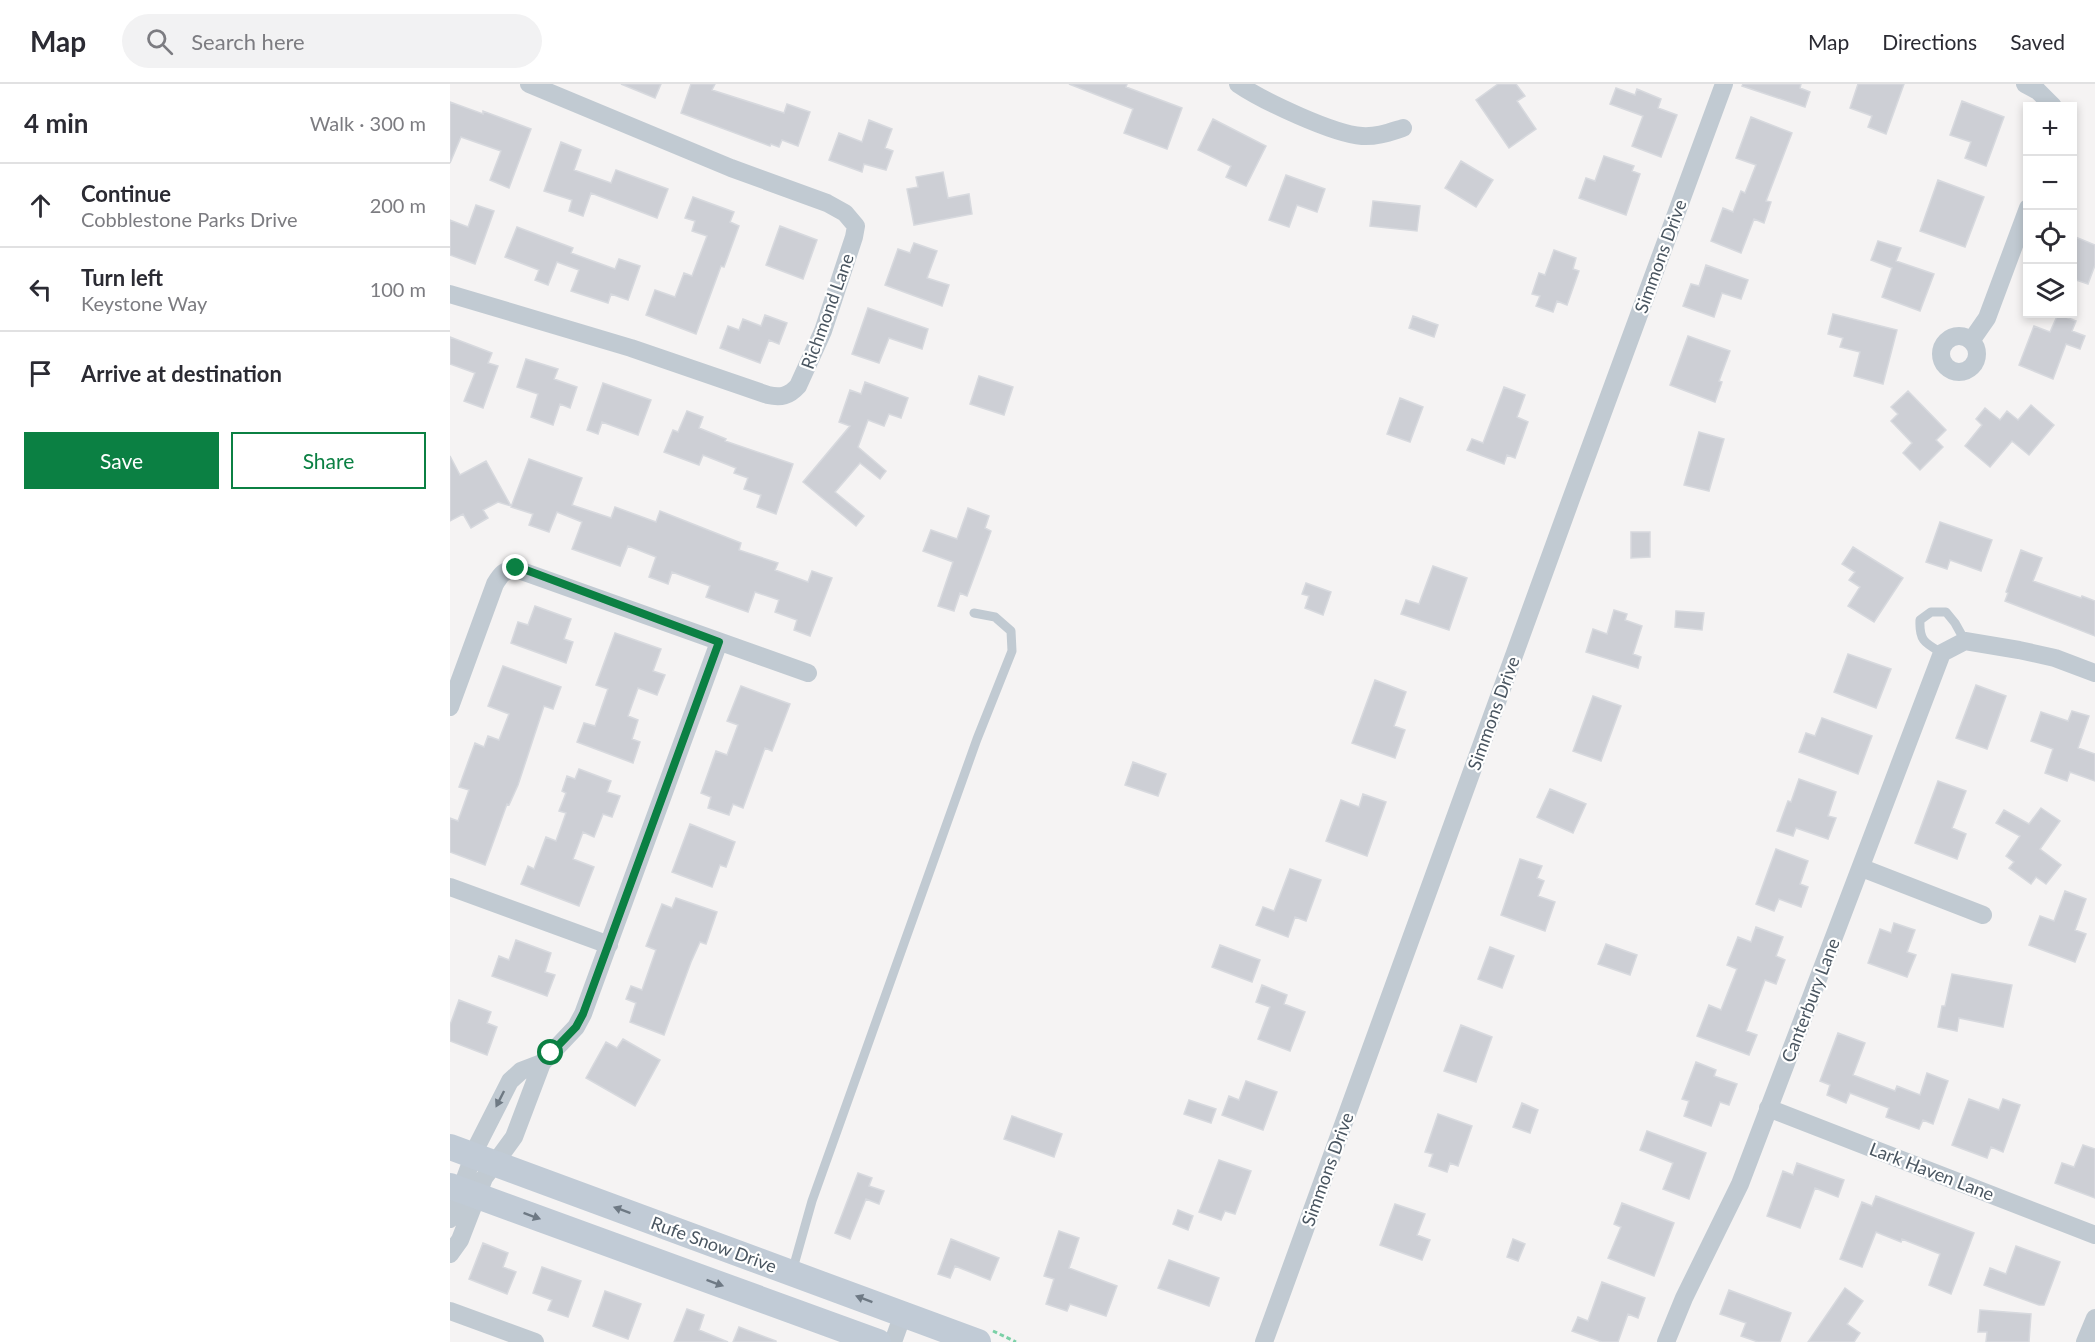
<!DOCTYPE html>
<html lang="en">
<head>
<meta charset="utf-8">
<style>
  :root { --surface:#fff; --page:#f2f2f3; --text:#2b2b33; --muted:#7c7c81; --line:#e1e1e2; --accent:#0b8043 }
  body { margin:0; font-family:Lato,sans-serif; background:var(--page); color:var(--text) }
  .controls { position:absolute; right:18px; top:18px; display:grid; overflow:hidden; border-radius:0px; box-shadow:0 3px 9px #0003 }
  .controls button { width:54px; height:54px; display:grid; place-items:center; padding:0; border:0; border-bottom:2px solid var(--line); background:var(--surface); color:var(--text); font:30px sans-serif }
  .stop { position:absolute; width:18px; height:18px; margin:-14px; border:4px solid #0b8043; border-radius:50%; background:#fff }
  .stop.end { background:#0b8043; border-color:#fff; box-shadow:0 2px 6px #0008 }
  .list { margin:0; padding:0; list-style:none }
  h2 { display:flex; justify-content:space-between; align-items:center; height:78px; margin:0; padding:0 24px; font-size:26px }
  h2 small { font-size:20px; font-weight:400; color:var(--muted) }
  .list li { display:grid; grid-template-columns:39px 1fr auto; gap:18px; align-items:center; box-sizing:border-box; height:84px; padding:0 24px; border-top:2px solid var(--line) }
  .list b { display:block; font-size:22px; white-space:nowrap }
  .list p { margin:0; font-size:20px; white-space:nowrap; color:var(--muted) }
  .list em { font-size:20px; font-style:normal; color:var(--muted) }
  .actions { display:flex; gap:12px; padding:18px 24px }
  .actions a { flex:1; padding:14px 0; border:2px solid var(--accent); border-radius:0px; text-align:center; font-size:21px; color:var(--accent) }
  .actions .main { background:var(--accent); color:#fff }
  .icon { flex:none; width:33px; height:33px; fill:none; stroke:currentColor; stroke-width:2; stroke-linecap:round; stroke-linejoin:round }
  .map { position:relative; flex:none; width:1645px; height:1258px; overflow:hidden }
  header { display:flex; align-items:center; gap:36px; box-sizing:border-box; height:84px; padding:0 30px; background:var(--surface); border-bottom:2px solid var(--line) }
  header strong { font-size:28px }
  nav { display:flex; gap:33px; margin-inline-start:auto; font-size:21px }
  .search { width:420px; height:54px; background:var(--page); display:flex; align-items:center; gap:15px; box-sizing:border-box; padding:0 21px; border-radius:33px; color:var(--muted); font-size:22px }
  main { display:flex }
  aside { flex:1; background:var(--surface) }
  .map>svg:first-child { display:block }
  .building { fill:#cdcfd5; stroke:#d7d9de; stroke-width:1.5 }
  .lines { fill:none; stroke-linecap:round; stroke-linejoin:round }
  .path { stroke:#7ad0a6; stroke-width:3; stroke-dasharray:4.5 3; stroke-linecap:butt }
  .lane { stroke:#c1cad2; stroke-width:9 }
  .street { stroke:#c1cad2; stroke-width:18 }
  .secondary { stroke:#c1cbd6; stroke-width:26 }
  .oneway { fill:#6e7983 }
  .oneway2 { fill:#6e7984 }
  .route { stroke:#0b8043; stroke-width:8 }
  .labels { text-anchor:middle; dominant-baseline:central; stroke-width:4.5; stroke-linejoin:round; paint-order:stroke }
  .street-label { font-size:18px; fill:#4a5661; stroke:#fff }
</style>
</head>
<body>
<header>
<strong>Map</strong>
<div class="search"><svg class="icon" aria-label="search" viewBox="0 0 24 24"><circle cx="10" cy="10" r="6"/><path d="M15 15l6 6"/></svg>Search here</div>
<nav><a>Map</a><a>Directions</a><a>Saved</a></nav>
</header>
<main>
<aside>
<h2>4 min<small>Walk · 300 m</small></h2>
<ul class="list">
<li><svg class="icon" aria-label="ahead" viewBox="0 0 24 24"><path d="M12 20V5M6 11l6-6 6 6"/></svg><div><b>Continue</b><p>Cobblestone Parks Drive</p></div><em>200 m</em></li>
<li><svg class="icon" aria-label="left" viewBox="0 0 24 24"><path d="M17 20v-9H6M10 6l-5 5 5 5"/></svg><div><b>Turn left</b><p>Keystone Way</p></div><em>100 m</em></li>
<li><svg class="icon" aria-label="arrive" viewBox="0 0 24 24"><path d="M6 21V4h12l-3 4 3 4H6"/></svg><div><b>Arrive at destination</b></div></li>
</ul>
<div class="actions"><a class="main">Save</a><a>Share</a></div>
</aside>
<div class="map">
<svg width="1645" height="1258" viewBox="0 0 1645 1258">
  <rect width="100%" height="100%" fill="#f5f3f3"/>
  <path class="building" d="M171,0H211L205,14Z
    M241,0H265L262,6L334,29L337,20L360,28L348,62L332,56L329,63L321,60L320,62L231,29Z
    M619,0H677L676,3L732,24L717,65L674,49L683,25Z
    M1048,0H1066L1075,12L1067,17L1086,45L1059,64L1026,16Z
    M1293,0H1351L1350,4L1360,8L1355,23L1292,2Z
    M1408,0H1454L1436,50L1418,43L1422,32L1400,24Z
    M1166,4L1185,11L1187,5L1211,15L1208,24L1227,31L1211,73L1182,62L1193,32L1160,20Z
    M1512,17L1554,33L1536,82L1515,74L1521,58L1500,51Z
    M0,18L33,30V27L81,45L59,104L40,96L51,67L11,53L0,79Z
    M1301,33L1342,49L1316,117L1321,118L1314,139L1304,135L1291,169L1261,157L1273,124L1283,128L1291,107L1295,109L1306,81L1286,74Z
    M763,35L816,62L796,102L776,93L781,82L748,66Z
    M419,36L442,45L435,64L443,67L436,86L414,80L412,88L379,76L389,49L412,58Z
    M111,58L131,66L124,86L161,99L166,86L218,105L207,134L141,109L133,132L119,127L122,116L94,107Z
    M1154,72L1184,82L1182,87L1190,90L1176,131L1129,114L1136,94L1145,97Z
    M1011,77L1043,96L1026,123L995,104Z
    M493,88L498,114L519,110L522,130L464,141L457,105L468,103L466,93Z
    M836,91L875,105L867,128L847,121L839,143L819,136Z
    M1488,96L1534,113L1515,163L1470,147Z
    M243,113L284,128L280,138L289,142L274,183L271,182L246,250L196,231L205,206L225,213L234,189L242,192L257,152L242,147L245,137L235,134Z
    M923,117L970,122L967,147L920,142Z
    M26,121L44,127L25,180L0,171V136L18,143Z
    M330,142L367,156L353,195L316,181Z
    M67,143L123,164L121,169L165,185L169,175L190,182L178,216L161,210L158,219L121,207L129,186L107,178L98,201L85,196L89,186L55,173Z
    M1623,152L1645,161V181L1638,200L1623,195Z
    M1428,157L1451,164L1446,177L1484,190L1470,227L1432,213L1442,184L1421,176Z
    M464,159L487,167L477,194L499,201L492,222L435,201L448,165L460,169Z
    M1104,166L1126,174L1123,185L1129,187L1117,221L1107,217L1103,228L1086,222L1090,212L1082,210L1089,189L1095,191Z
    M1256,181L1298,196L1291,215L1272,209L1264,233L1233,222L1241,200L1249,202Z
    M418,224L478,245L472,265L439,254L429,279L402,270Z
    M1383,230L1447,246L1433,300L1404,292L1410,268L1390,263L1393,254L1378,250Z
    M1608,230L1626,237L1622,247L1635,252L1630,265L1616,260L1603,295L1569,281L1584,242L1600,248Z
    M315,231L337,239L329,260L319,256L310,279L270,264L278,242L289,246L293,235L311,242Z
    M963,232L988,241L984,253L959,244Z
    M1238,252L1280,267L1269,297L1272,298L1265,318L1220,301Z
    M0,253L42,269L38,279L48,282L33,324L14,317L25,289L0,280Z
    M76,275L108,285L104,295L127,303L120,324L110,320L103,341L81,333L88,310L67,303Z
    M529,292L563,303L554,331L520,320Z
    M415,298L458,314L451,334L439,330L434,342L418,336L408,363L436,387L430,395L410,379L385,408L414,432L406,442L353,398L400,342L389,338L400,306L411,310Z
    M153,299L201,316L188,351L152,338L148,350L137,346Z
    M1054,303L1075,311L1067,333L1078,338L1065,374L1057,371L1054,380L1017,366L1022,355L1033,359Z
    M1458,307L1496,346L1486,356L1493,363L1470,386L1453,369L1462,359L1441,337L1448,330L1441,323Z
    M950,314L973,323L960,358L937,350Z
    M1581,321L1604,341L1579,371L1562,357L1540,383L1515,362L1532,341L1526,335L1535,324L1550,336L1557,327L1568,336Z
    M237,327L253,333L249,344L276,355L275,357L343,380L326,430L307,423L311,411L294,405L298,394L284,389L286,384L253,371L249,381L214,368L223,346L228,348Z
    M1249,348L1274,355L1259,407L1234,401Z
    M0,372L10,391L36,377L61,422L48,418L33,426L38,434L21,444L13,430L0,437Z
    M79,375L132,394L122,421L161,434L165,423L206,438L210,427L291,459L289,466L328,479L325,486L358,498L362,487L382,494L360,552L344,546L347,536L325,528L329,516L305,508L298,528L256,513L260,502L222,488L218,500L199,493L206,473L178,462L170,482L122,465L132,438L107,428L99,448L79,441L83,430L61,423Z
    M518,424L539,432L535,444L541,447L517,512L510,509L504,527L488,522L503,478L473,467L481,446L507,455Z
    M1490,438L1542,456L1531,487L1500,476L1497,485L1476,478Z
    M1181,448H1200V473L1181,474Z
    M1403,463L1453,494L1424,538L1398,522L1410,503L1399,496L1405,488L1392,480Z
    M1571,466L1592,474L1583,497L1631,514L1632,512L1645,517V552L1555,517L1558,509L1556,508Z
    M983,482L1017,494L999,546L951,530L956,516L969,520Z
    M856,499L881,508L873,531L855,524L859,512L852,510Z
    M85,522L121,535L114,555L123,558L116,579L61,559L68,538L78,541Z
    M1164,526L1177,530L1175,536L1192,542L1183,570L1191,573L1188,584L1136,568L1143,545L1157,550Z
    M1226,527L1254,529L1252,546L1225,543Z
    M165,549L211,565L203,587L215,591L207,611L188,604L178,632L188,636L182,655L190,658L183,679L127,658L134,639L145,642L158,605L146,601Z
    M1398,570L1441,585L1426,624L1384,608Z
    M53,582L111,603L103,625L94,622L68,701L59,721L57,720L35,781L0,768V734L8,737L19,706L9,703L25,659L34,663L38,652L49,656L59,630L38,622Z
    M925,596L956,608L944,642L955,646L945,674L902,659Z
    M1526,601L1556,612L1537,665L1506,654Z
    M291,602L340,620L322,667L315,664L293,724L283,720L279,731L258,724L261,713L251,709L266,667L277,671L288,641L277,637Z
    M1143,612L1171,622L1151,677L1123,667Z
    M1622,627L1639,632L1628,664L1645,670V697L1620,688L1617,697L1595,689L1603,665L1581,657L1591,628L1618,637Z
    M1372,634L1422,652L1408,690L1349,668L1356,649L1365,652Z
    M683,678L716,690L708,712L675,701Z
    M129,685L161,697L157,708L170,712L162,733L153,730L144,753L133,748L123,775L144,783L129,822L71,800L78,782L84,785L96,753L106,757L116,729L109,727L116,709L112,707L117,692L125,695Z
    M1349,695L1386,708L1378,732L1386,734L1378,755L1346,744L1343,752L1327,747L1338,717L1341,718Z
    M1488,697L1516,707L1502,744L1516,750L1507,775L1465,759Z
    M1100,705L1136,720L1123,749L1087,733Z
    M913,710L936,718L917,772L876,757L891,716L909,723Z
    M1591,724L1610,737L1590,765L1611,781L1596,800L1586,793L1581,800L1559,784L1564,778L1556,772L1570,752L1546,739L1554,726L1579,740Z
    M240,740L285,758L276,783L270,781L262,803L222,788Z
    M1326,765L1358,777L1350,800L1358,803L1351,823L1329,815L1324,827L1306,820Z
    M1070,775L1092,782L1087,794L1094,797L1088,812L1105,818L1095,847L1051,831Z
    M840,785L871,796L856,837L845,833L838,853L806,841L813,823L824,827Z
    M1615,807L1636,815L1625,846L1636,850L1625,878L1579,861L1590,832L1604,837Z
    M226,814L267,828L256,860L250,858L241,878L214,951L180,938L186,919L176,915L181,902L192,906L206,866L196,862L212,820L222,824Z
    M1444,839L1465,846L1457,868L1466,871L1457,893L1418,879L1430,845L1441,849Z
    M1306,843L1333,853L1326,872L1335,876L1326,900L1315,896L1296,947L1307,951L1299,971L1247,952L1259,921L1271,926L1287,885L1277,881L1288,853L1301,858Z
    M66,856L101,869L95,888L105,891L97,912L42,892L49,872L59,876Z
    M1156,860L1187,871L1180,891L1148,880Z
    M770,861L810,876L802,898L762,883Z
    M1040,863L1064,872L1052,904L1028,895Z
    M1502,890L1562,901L1553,943L1509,934L1507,947L1488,943L1492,922H1495Z
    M812,901L837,911L834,920L855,928L840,967L808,955L820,923L806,918Z
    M9,916L41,928L37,939L47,943L37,971L0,957V941Z
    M1011,941L1042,953L1026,998L994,987Z
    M1388,949L1415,959L1403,991L1445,1007L1447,1002L1470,1011L1477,989L1498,997L1483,1040L1473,1036L1469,1045L1436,1033L1439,1024L1400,1009L1396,1019L1377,1011L1380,1001L1370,997Z
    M173,955L210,976L185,1022L136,994L156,958L167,964Z
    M1246,978L1266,986L1264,992L1287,1000L1279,1021L1270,1018L1261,1042L1234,1032L1239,1017L1232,1015Z
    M796,997L827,1008L813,1046L772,1031L779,1012L789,1016Z
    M1519,1015L1549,1026L1553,1015L1570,1021L1553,1068L1541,1063L1537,1074L1502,1061Z
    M739,1016L766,1025L761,1039L734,1030Z
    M1072,1019L1088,1026L1080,1049L1063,1043Z
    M988,1030L1022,1042L1008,1082L1000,1079L997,1088L979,1082L983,1070L975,1068Z
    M562,1032L612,1050L604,1073L554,1055Z
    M1197,1047L1256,1069L1239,1115L1213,1105L1223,1079L1190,1066Z
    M1633,1061L1645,1065V1114L1605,1099L1612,1079L1624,1083Z
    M769,1076L801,1087L785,1130L775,1127L771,1136L749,1128Z
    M1347,1079L1394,1096L1388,1113L1365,1104L1350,1144L1317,1132L1333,1087L1343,1091Z
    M408,1089L422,1094L419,1102L434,1107L429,1120L416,1115L400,1155L385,1149Z
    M1426,1112L1524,1149L1501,1210L1479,1201L1490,1170L1452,1155L1451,1158L1426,1148L1412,1183L1390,1175L1412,1118L1422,1122Z
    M1172,1119L1224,1139L1204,1192L1158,1174L1171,1143L1164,1140Z
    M945,1120L975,1130L967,1151L980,1156L972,1176L930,1161Z
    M728,1126L743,1132L738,1146L723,1140Z
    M609,1147L629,1154L619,1184L667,1202L656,1232L620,1220L617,1227L596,1220L604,1195L594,1192Z
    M501,1155L549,1174L540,1196L505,1182L500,1194L488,1190Z
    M1063,1155L1075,1160L1068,1177L1057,1173Z
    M33,1159L58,1169L53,1183L66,1188L57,1210L19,1195Z
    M1566,1162L1610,1178L1594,1221H1589L1534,1201L1540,1184L1556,1190Z
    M719,1176L769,1194L759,1222L708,1204Z
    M92,1183L131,1197L118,1233L98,1226L102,1216L83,1209Z
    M1152,1198L1195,1214L1188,1234L1178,1230L1168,1258H1152L1122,1247L1128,1233L1138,1237Z
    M1395,1204L1413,1217L1397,1240L1410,1249L1404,1258H1358Z
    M1279,1206L1341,1229L1330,1258H1308L1291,1252L1296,1239L1270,1230Z
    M155,1207L191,1220L178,1255L143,1242Z
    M237,1225L254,1231L249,1246L278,1258H224Z
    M1530,1226L1581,1230L1579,1258H1536L1537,1248H1528Z
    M289,1243L326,1257V1258H283Z"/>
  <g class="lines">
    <path class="path" d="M543,1247L566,1258"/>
    <path class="lane" d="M1492,569C1475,559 1469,557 1470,536L1481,528H1496L1505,539L1515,557
      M342,1188L362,1117L527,655L562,567L561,547L545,533L524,529"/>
    <path class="street" d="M788,0C813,17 883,50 912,52C927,53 940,48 953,44
      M1575,0L1588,7L1603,22
      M0,210L181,264L318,311C331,314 339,312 348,302L373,247L404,153L406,142L395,129L377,119L281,84L79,0
      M1491 270a18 18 0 1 1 36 0a18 18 0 1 1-36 0Z
      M1521,257L1537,234L1578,124
      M0,623L45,500C51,490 54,486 66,485L358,589
      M1412,784L1533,831
      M0,803L159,861
      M1318,1024L1645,1151
      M0,1135L27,1062L60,997L71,987L92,979
      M0,1170L10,1156L34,1094L64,1053L92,979L126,943L133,930L269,558
      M0,1227L85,1258
      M443,1258L453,1230
      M814,1258L1121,415L1274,0
      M1216,1258L1234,1214L1290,1100L1492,569L1515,557L1569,566L1605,574L1645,589
      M1635,1258L1645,1234"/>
    <path class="secondary" d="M0,1063L528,1258
      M0,1102L428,1258"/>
  </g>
  <defs><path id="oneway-solid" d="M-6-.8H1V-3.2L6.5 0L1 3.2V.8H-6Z" transform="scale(1.5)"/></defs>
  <use class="oneway" href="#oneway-solid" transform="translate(50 1015) rotate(117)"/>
  <g class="oneway2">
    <use href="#oneway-solid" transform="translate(172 1126) rotate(-160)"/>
    <use href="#oneway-solid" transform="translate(82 1132) rotate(20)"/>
    <use href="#oneway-solid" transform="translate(265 1199) rotate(20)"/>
    <use href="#oneway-solid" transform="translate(414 1215) rotate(-159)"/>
  </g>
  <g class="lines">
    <path class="route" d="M66,484L76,486L269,558L133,930L126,943L101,969"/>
  </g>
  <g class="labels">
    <g class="street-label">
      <text transform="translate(1210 172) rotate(-70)">Simmons Drive</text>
      <text transform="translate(377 227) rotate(-70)">Richmond Lane</text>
      <text transform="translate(1043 629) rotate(-70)">Simmons Drive</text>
      <text transform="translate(1360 916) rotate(-69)">Canterbury Lane</text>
      <text transform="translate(877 1085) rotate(-70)">Simmons Drive</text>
      <text transform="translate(1482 1087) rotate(21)">Lark Haven Lane</text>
      <text transform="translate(264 1160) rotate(20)">Rufe Snow Drive</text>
    </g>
  </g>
</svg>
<div class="controls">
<button>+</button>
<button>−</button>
<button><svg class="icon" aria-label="locate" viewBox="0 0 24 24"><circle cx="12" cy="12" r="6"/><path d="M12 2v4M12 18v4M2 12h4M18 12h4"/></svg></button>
<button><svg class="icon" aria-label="layers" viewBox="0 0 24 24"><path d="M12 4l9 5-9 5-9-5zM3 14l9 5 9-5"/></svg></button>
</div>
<div class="stop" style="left:101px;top:969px"></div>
<div class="stop end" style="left:66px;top:484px"></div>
</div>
</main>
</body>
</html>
